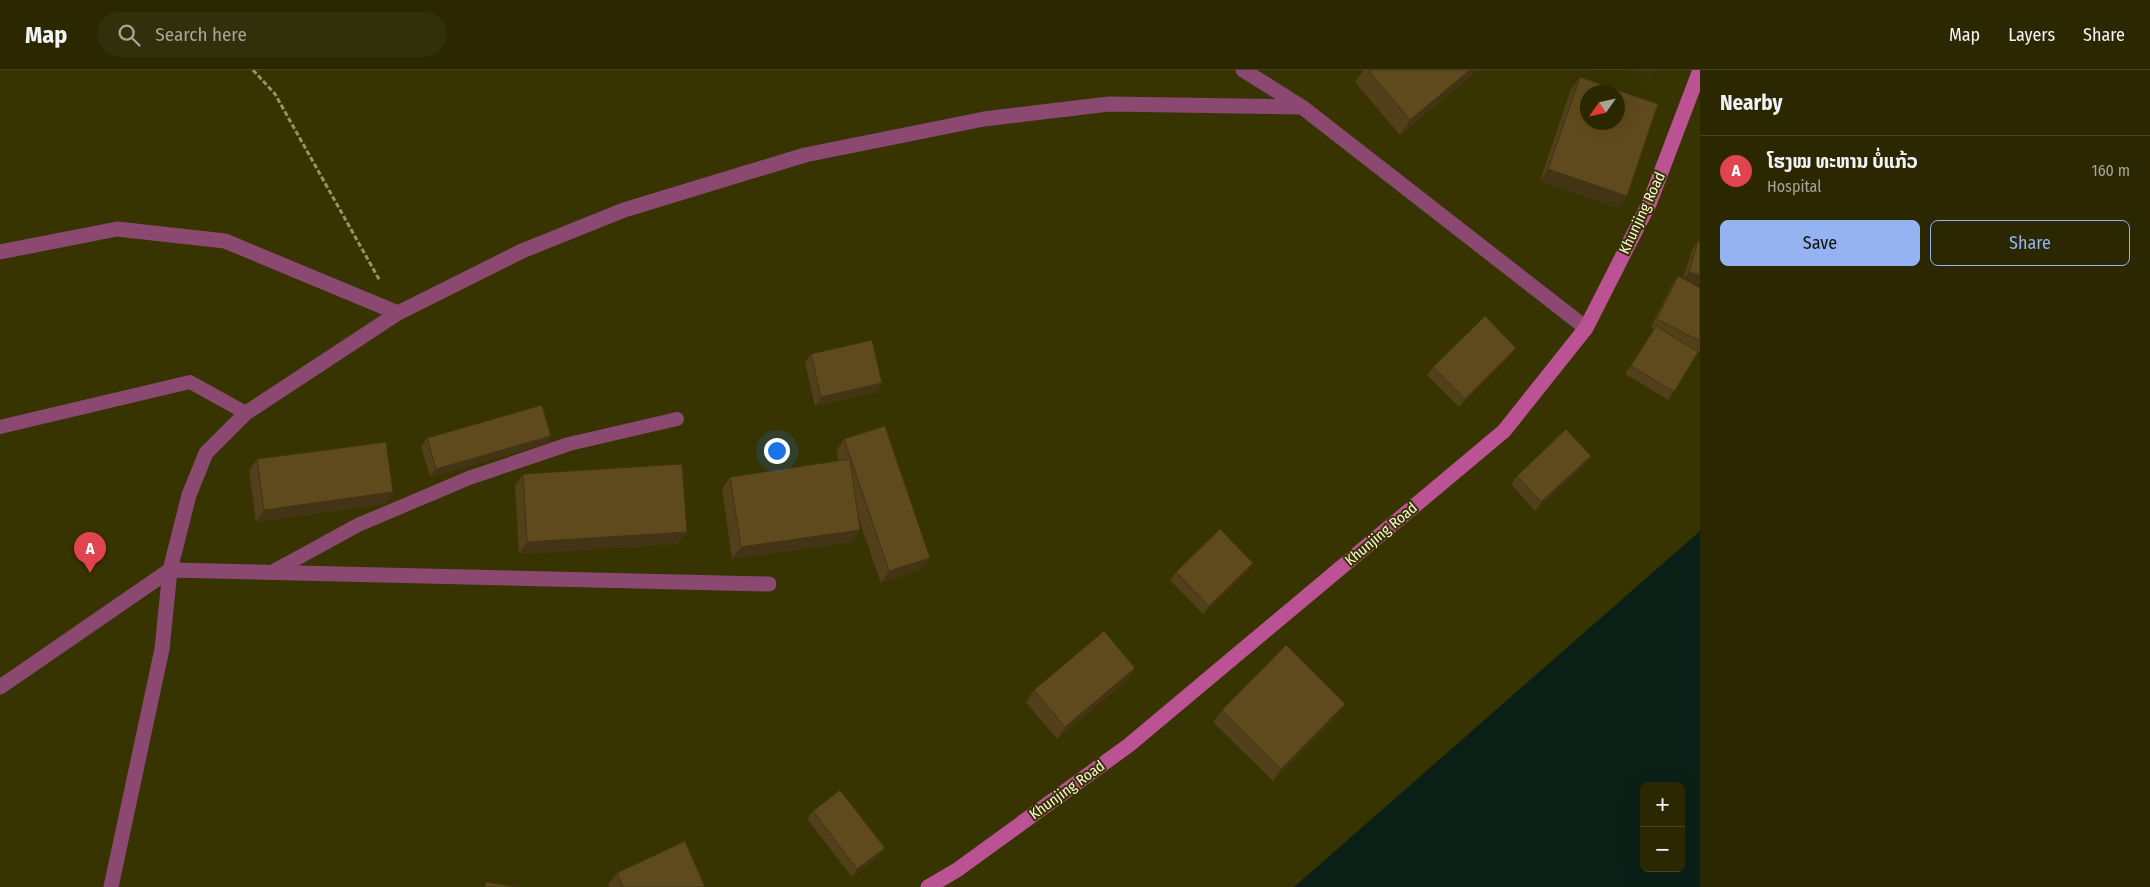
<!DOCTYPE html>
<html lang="en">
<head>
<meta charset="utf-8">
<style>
  :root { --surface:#2a2701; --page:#322f0b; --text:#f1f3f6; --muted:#a5a599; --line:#464423; --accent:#95b2f1 }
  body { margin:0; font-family:"Fira Sans Condensed","Noto Sans Lao",sans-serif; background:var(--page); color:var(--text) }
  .controls { position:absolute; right:15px; bottom:15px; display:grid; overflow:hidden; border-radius:8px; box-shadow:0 5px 20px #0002 }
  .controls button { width:45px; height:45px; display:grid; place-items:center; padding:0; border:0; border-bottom:1px solid var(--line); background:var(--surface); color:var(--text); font:25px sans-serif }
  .compass { position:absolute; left:1580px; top:15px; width:45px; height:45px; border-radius:50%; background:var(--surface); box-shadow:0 5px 20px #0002; rotate:236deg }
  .you { position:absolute; left:776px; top:380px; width:18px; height:18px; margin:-12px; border:4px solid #fff; border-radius:50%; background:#1a73e8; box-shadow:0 0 0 8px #1a73e833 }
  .badge { display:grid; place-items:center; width:32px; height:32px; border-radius:50%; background:var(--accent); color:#fff; font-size:16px; font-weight:700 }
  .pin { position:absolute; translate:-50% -41px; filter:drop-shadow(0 1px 2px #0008) }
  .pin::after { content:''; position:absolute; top:26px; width:18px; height:15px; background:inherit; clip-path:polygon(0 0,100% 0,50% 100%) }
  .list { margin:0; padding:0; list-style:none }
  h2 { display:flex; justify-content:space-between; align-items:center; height:65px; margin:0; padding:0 20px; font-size:21px }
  h2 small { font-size:16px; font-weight:400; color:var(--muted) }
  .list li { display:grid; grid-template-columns:32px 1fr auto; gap:15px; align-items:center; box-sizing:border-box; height:70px; padding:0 20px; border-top:1px solid var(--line) }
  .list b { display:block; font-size:19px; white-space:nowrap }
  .list p { margin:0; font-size:16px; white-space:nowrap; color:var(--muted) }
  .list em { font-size:16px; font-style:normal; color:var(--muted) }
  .actions { display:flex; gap:10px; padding:15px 20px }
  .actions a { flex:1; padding:11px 0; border:1px solid var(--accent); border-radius:8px; text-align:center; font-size:18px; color:var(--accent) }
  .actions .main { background:var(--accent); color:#111 }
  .icon { flex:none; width:28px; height:28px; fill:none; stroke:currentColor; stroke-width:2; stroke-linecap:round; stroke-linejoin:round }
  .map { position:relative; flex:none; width:1700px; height:817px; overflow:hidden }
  header { display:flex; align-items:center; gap:30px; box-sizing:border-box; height:70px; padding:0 25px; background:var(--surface); border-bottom:1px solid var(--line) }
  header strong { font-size:24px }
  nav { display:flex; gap:28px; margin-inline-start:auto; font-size:18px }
  .search { width:350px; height:45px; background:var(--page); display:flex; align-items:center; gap:12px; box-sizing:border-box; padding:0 18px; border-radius:28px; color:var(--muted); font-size:19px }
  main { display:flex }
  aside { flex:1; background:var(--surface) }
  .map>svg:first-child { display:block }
  .water { fill:#0a2017; fill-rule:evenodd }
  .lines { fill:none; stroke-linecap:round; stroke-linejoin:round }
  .path { stroke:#95926c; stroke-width:3; stroke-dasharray:5 2.5; stroke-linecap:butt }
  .lane { stroke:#8b4971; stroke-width:14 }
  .street { stroke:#8b4971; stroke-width:15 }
  .secondary { stroke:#bb5293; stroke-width:15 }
  .wall { fill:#514019 }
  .shaded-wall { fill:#423414 }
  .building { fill:#5e4a1d; stroke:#423414; fill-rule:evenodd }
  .labels { text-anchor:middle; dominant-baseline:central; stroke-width:4; stroke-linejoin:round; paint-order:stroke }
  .street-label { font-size:15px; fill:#f7f5dc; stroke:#383401 }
</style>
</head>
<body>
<header>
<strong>Map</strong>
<div class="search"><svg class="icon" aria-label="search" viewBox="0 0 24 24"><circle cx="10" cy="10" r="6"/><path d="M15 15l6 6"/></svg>Search here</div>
<nav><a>Map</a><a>Layers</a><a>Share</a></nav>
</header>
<main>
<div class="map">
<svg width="1700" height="817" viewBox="0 0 1700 817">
  <rect width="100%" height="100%" fill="#383401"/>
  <path class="water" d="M1700,461V817H1294ZM1644,716H1681V798H1644Z"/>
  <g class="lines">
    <path class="path" d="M253,0L275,24L380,211"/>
    <path class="lane" d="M0,357L190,312L246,343
      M272,502L358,455L469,408L569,374L677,349"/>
    <path class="street" d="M1243,0L1302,37L1586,258
      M0,182L117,159L225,171L398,243
      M0,617L170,500L769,514
      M111,817L162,579L170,500L189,425L206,383L246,343L398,243L522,181L624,140L805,85L984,49L1109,34L1302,37"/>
    <path class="secondary" d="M928,817L957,800L1129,675L1504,361L1586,258L1649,134L1700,0"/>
  </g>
  <path class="wall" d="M1364,0H1478L1400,65L1355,12Z
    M1580,7L1627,126L1618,138L1540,111L1571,19Z
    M1698,171L1700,172V215L1688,212L1700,218V282L1698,281L1668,330L1625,304L1654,259L1651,257L1672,215L1678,206L1683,209L1692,180Z
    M811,284L876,322L815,336L805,292Z
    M1510,286L1459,337L1427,305L1433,297Z
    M427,368L545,374L430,407L421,376Z
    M844,369L930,488L921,500L881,513L858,447L860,460L852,472L732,489L722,419L730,407L839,391L836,381Z
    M257,389L393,422L385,434L256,452L249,401Z
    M1585,394L1535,441L1511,414L1517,406Z
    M523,404L678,474L519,484L515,416Z
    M1253,493L1247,502L1203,544L1170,510L1176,502Z
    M1135,598L1127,610L1057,669L1026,632L1034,620Z
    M1345,634L1337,646L1273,711L1213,652L1222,640Z
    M813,741L879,786L852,807L807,749Z
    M617,803L705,817H610L608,815Z"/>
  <path class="shaded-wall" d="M1470,0H1478L1400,65L1410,50Z
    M1636,0H1653L1650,5Z
    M1548,99L1627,126L1618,138L1540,111Z
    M1689,202L1700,205V215L1683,210Z
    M1516,278L1510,286L1459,337L1465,329Z
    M882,313L876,322L815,336L821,327Z
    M551,366L545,374L430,407L436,399Z
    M1591,386L1585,394L1535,441L1541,432Z
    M393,422L385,434L256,452L264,440Z
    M860,460L852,472L732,489L741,477Z
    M687,462L678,474L519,484L527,472Z
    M930,488L921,500L881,513L889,501Z
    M1253,493L1247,502L1203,544L1209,536Z
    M1135,598L1127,610L1057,669L1065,657Z
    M1345,634L1337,646L1273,711L1281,699Z
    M885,778L879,786L852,807L857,799Z"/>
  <path class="building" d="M1368,0H1470L1410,50Z
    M1580,7L1658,34L1627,126L1548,99ZM1588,22H1618V52H1588Z
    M1698,171L1700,172V205L1689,202Z
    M1678,206L1700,218V271L1657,249Z
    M1485,246L1516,278L1465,329L1433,297Z
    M1656,256L1698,282L1674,322L1631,296Z
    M872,270L882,313L821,327L811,284Z
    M542,335L551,366L436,399L427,368Z
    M885,356L930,488L889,501L844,369Z
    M1566,359L1591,386L1541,432L1517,406Z
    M386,372L393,422L264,440L257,389Z
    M850,389L860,460L741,477L730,407Z
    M682,394L687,462L527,472L523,404Z
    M1220,459L1253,493L1209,536L1176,502Z
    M1104,561L1135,598L1065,657L1034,620Z
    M1286,575L1345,634L1281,699L1222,640Z
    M840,720L885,778L857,799L813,741Z
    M685,771L705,817H623L617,803Z
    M486,812L518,817H485Z"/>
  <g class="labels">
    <g class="street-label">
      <text transform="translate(1642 143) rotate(-65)">Khunjing Road</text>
      <text transform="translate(1381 464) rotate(-40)">Khunjing Road</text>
      <text transform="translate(1067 720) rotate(-36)">Khunjing Road</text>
    </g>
  </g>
</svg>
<div class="controls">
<button>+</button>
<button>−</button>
</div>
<svg class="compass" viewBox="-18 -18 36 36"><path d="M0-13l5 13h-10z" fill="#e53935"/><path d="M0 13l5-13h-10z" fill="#a5a599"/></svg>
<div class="you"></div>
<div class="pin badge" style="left:90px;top:503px;background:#e0444e">A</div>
</div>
<aside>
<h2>Nearby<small></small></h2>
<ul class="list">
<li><span class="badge" style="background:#e0444e">A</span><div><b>ໂຮງໝ ທະຫານ ບໍ່ແກ້ວ</b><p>Hospital</p></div><em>160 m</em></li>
</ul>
<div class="actions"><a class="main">Save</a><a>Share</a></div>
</aside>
</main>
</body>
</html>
